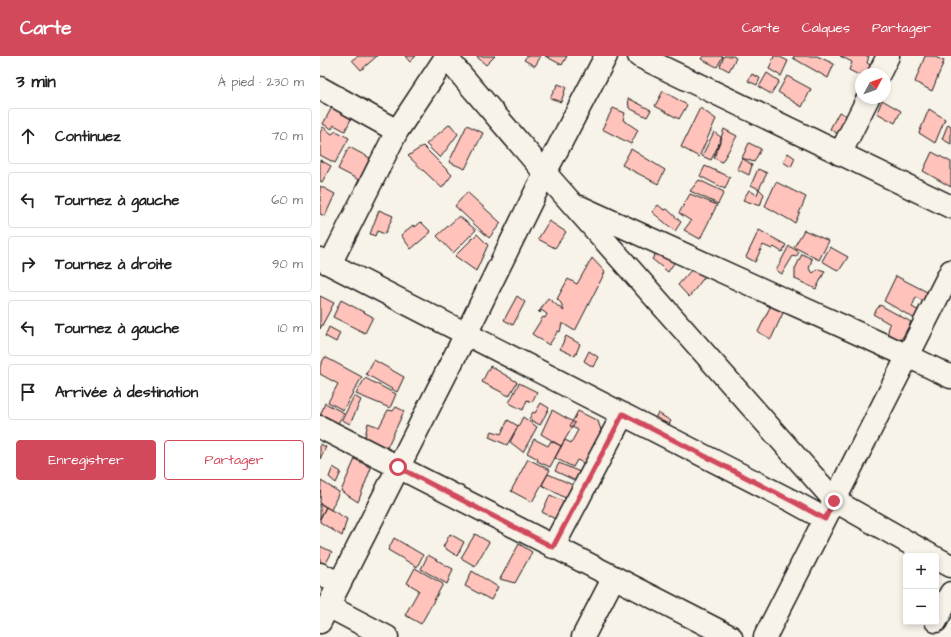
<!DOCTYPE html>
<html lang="fr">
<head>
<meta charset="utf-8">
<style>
  :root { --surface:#fff; --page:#f2f2f2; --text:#222; --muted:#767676; --line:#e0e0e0; --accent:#d1495b }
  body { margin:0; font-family:"Architects Daughter",sans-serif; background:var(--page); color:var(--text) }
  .controls { position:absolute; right:12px; bottom:12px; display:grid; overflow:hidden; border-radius:4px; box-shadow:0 2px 6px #0003 }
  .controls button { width:36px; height:36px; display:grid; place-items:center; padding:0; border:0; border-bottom:1px solid var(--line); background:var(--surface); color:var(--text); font:20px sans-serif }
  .compass { position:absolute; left:535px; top:12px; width:36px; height:36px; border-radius:50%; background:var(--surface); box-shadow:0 2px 6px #0003; rotate:49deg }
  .stop { position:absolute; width:12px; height:12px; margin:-9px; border:3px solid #d1495b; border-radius:50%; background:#fff }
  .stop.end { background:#d1495b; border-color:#fff; box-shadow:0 1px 4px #0008 }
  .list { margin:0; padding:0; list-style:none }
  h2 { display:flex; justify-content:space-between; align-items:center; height:52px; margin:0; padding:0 16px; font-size:17px }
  h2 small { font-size:13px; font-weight:400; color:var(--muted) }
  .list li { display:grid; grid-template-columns:26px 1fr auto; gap:12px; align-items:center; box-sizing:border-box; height:56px; margin:0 8px 8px; padding:0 8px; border:1px solid var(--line); border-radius:4px }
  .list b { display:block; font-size:15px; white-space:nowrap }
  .list em { font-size:13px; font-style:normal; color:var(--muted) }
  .actions { display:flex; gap:8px; padding:12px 16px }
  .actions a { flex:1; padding:9px 0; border:1px solid var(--accent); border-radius:4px; text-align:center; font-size:14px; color:var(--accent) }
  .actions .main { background:var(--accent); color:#fff }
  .icon { flex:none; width:22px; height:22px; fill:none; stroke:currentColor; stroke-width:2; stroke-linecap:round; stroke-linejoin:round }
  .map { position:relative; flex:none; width:631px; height:581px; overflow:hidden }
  header { display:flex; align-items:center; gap:24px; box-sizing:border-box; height:56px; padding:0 20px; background:var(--accent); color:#fff }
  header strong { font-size:19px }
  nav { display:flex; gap:22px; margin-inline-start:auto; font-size:14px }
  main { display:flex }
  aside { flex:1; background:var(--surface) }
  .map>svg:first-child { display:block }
  .building { fill:#ffc3bb; stroke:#1c1c1c }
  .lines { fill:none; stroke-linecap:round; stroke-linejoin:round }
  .minor-casing { stroke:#1c1c1c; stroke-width:25 }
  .minor { stroke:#f7f3e8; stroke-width:22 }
  .route { stroke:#d1495b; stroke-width:5 }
</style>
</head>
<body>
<header>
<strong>Carte</strong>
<nav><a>Carte</a><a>Calques</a><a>Partager</a></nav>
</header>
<main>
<aside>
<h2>3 min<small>À pied · 230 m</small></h2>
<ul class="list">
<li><svg class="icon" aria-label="ahead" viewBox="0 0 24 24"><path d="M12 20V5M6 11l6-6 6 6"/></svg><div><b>Continuez</b></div><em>70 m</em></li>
<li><svg class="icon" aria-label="left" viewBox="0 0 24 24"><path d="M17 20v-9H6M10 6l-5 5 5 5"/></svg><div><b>Tournez à gauche</b></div><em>60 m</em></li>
<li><svg class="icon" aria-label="right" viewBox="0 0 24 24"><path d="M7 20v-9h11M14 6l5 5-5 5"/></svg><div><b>Tournez à droite</b></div><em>90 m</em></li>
<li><svg class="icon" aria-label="left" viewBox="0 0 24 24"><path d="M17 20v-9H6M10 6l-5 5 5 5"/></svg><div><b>Tournez à gauche</b></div><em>10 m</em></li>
<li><svg class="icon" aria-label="arrive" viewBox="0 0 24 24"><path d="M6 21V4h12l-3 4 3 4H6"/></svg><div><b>Arrivée à destination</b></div></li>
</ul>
<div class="actions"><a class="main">Enregistrer</a><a>Partager</a></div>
</aside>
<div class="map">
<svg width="631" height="581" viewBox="0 0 631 581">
  <rect width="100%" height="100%" fill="#f7f3e8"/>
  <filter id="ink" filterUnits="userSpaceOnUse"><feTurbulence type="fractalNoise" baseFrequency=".025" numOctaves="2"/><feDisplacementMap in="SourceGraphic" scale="8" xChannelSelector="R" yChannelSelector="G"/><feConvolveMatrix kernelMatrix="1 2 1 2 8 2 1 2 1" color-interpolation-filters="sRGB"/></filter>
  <g filter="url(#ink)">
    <path class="building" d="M38,0H57L41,14L32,4Z
      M85,0H96L90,6Z
      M156,0H175L166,9Z
      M207,0H221L215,10L204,4Z
      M225,0H247L242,9Z
      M383,0H403L397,11L381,3Z
      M404,0H413L416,2L409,15L400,10Z
      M454,0H458L468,5L461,20L449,13Z
      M474,0H497L514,8L508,22L473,2Z
      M520,0H549L547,7L555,12L552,18H541V20L529,14L532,6Z
      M605,0H613L624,5L612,35L595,26Z
      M447,17L459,25L451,38L439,31Z
      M432,18L440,22L437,29L428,25Z
      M467,20L491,33L482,51L458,36Z
      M238,28L246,31L241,46L230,42Z
      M343,35L367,49L359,63L335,50Z
      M308,42L331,54L327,61L309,52Z
      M562,44L581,55L575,67L557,57Z
      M14,47L34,57L25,75L14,69L12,73L3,68Z
      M293,52L305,57L303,64L318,74L311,88L282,73Z
      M380,52L396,63L379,101L361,91Z
      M609,53L625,63L615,87L599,77Z
      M519,56L529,61L518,78L510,73Z
      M130,68L138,78L120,102L106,88Z
      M628,68L631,70V88L622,83Z
      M147,69L163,77L145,113L129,106Z
      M3,71L12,78L16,75L29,82L15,107L0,99V77Z
      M404,73L417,80L402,106L394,102Z
      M394,76L402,82L391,104L382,100Z
      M429,87L441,93L434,106L422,102Z
      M103,90L132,119L122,132L88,100Z
      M29,91L50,102L39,124L18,113Z
      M311,93L345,114L338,128L302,109Z
      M612,96L631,106V131L603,115Z
      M468,97L475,102L471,111L463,106Z
      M422,102L432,109L429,119L417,113Z
      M0,104L11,110L2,126L0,125Z
      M385,110L410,121L405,133L380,120Z
      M438,113L447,117L439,133L431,129Z
      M379,124L404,136L398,148L370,135Z
      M456,126L486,141L475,167L445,150Z
      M0,130L15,138L5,160L0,158Z
      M439,133L444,138L440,150L423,144L429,134L437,139Z
      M147,136L181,167L169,182L135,150Z
      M370,138L397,149L380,183L364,174L371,165L359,157Z
      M338,149L344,154L347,153L361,166L355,175L332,156Z
      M59,154L73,160L65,178L57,175L55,180L50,178Z
      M139,160L156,174L133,197L117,180Z
      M229,165L246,176L235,192L218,183Z
      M101,166L111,176L91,193L81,179L93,169L95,171Z
      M439,174L466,189L462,196L454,191L452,193L443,189L435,206L426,201Z
      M484,174L509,185L499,204L474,191Z
      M157,178L168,189L156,215L135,200Z
      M469,190L479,196L476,201L473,200L462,218L456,214Z
      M510,191L528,201L519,215L502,205Z
      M338,194L356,204L348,216L332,203Z
      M482,198L492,203L489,213L493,217L498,213L505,215L496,233L475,223V213Z
      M272,202L285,216L255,275L242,267L240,276L238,275L229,289L212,278L223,261L225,262L227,258L221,254L220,257L218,255L219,256L228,242L244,255L241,247L237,243L248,223L257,228Z
      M373,212L386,219L369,241L358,229Z
      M576,220L609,237L606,247L596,241L592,251L601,256L597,264L564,245Z
      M0,240L14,247L0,273Z
      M197,240L205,246L193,269L184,264Z
      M21,244L53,261L45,277L13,261Z
      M451,249L463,257L451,283L438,276Z
      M560,249L591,266L580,286L567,279L570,268L553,258Z
      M9,271L20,277L16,286L5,280Z
      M246,280L260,288L255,300L240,293Z
      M269,295L278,301L273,311L264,305Z
      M5,301L42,321L23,354L8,346L18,328L0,318V310Z
      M54,304L84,321L77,336L46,318Z
      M170,310L197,326L189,340L162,326Z
      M45,322L76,338L70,352L36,338Z
      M199,327L217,336L212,346L207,344L203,354L189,347Z
      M34,340L41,344L30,368L22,364Z
      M5,347L24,357L17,369L0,360Z
      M221,347L229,352L220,369L209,363L213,356L215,357Z
      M76,351L84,355L65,396L44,385L48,367L59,371L68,354L73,355Z
      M232,354L255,367L241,390L221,378Z
      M258,355L278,365L282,377L266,408L257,404L253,411L235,402L245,384L251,387L258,374L250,370Z
      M338,357L351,365L348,370L335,362Z
      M203,361L217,371L203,396L190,386Z
      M188,364L198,370L187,389L169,381L172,375L181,378Z
      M214,383L228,390L231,385L241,390L230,411L217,405L218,403L207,397Z
      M0,388L6,391L0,403Z
      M35,403L51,412L38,446L21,435Z
      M208,403L230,414L212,446L191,435Z
      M239,407L260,416L256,425L235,415Z
      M13,411L21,416L16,427L9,421Z
      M228,418L253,429L247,443L222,429Z
      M1,425L19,436L11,454L0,447Z
      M230,439L245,446L237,464L222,456Z
      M0,448L6,451L0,463Z
      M6,451L27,463L22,480L0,466V462Z
      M130,478L144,486L137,500L123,491Z
      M155,478L169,486L155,510L141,502Z
      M74,482L103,499L97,511L68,494Z
      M199,488L212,496L195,527L180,523Z
      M0,490L12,496L5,509L0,506Z
      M108,499L133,513L127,528L101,513Z
      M95,512L123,528L101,568L85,559L99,534L87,527Z
      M152,515L178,531L171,544L145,530Z"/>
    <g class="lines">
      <defs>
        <path id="minor" d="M125,0L225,117L515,445L612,500
          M319,0L631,151
          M559,18L568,0
          M0,32L77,75
          M520,98L548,42
          M260,151L588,300L631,321
          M0,203L474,446L505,463
          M10,208L77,75L126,1
          M0,371L411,581
          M233,491L303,358
          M616,502L631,510
          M0,518L19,527
          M8,550L67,581
          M616,565L631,537
          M0,566L146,278L225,117L286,0
          M263,581L294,521
          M445,581L631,215"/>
      </defs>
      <use href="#minor" class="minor-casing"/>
      <use href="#minor" class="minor"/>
    </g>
  </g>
  <g class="lines" filter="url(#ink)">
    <path class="route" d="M78,411L233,491L303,358L474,446L505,463L514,445"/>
  </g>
</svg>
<div class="controls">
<button>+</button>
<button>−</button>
</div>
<svg class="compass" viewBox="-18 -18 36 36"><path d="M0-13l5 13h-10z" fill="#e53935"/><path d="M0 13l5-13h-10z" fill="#767676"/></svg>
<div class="stop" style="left:78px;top:411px"></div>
<div class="stop end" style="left:514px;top:445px"></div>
</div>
</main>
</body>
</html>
